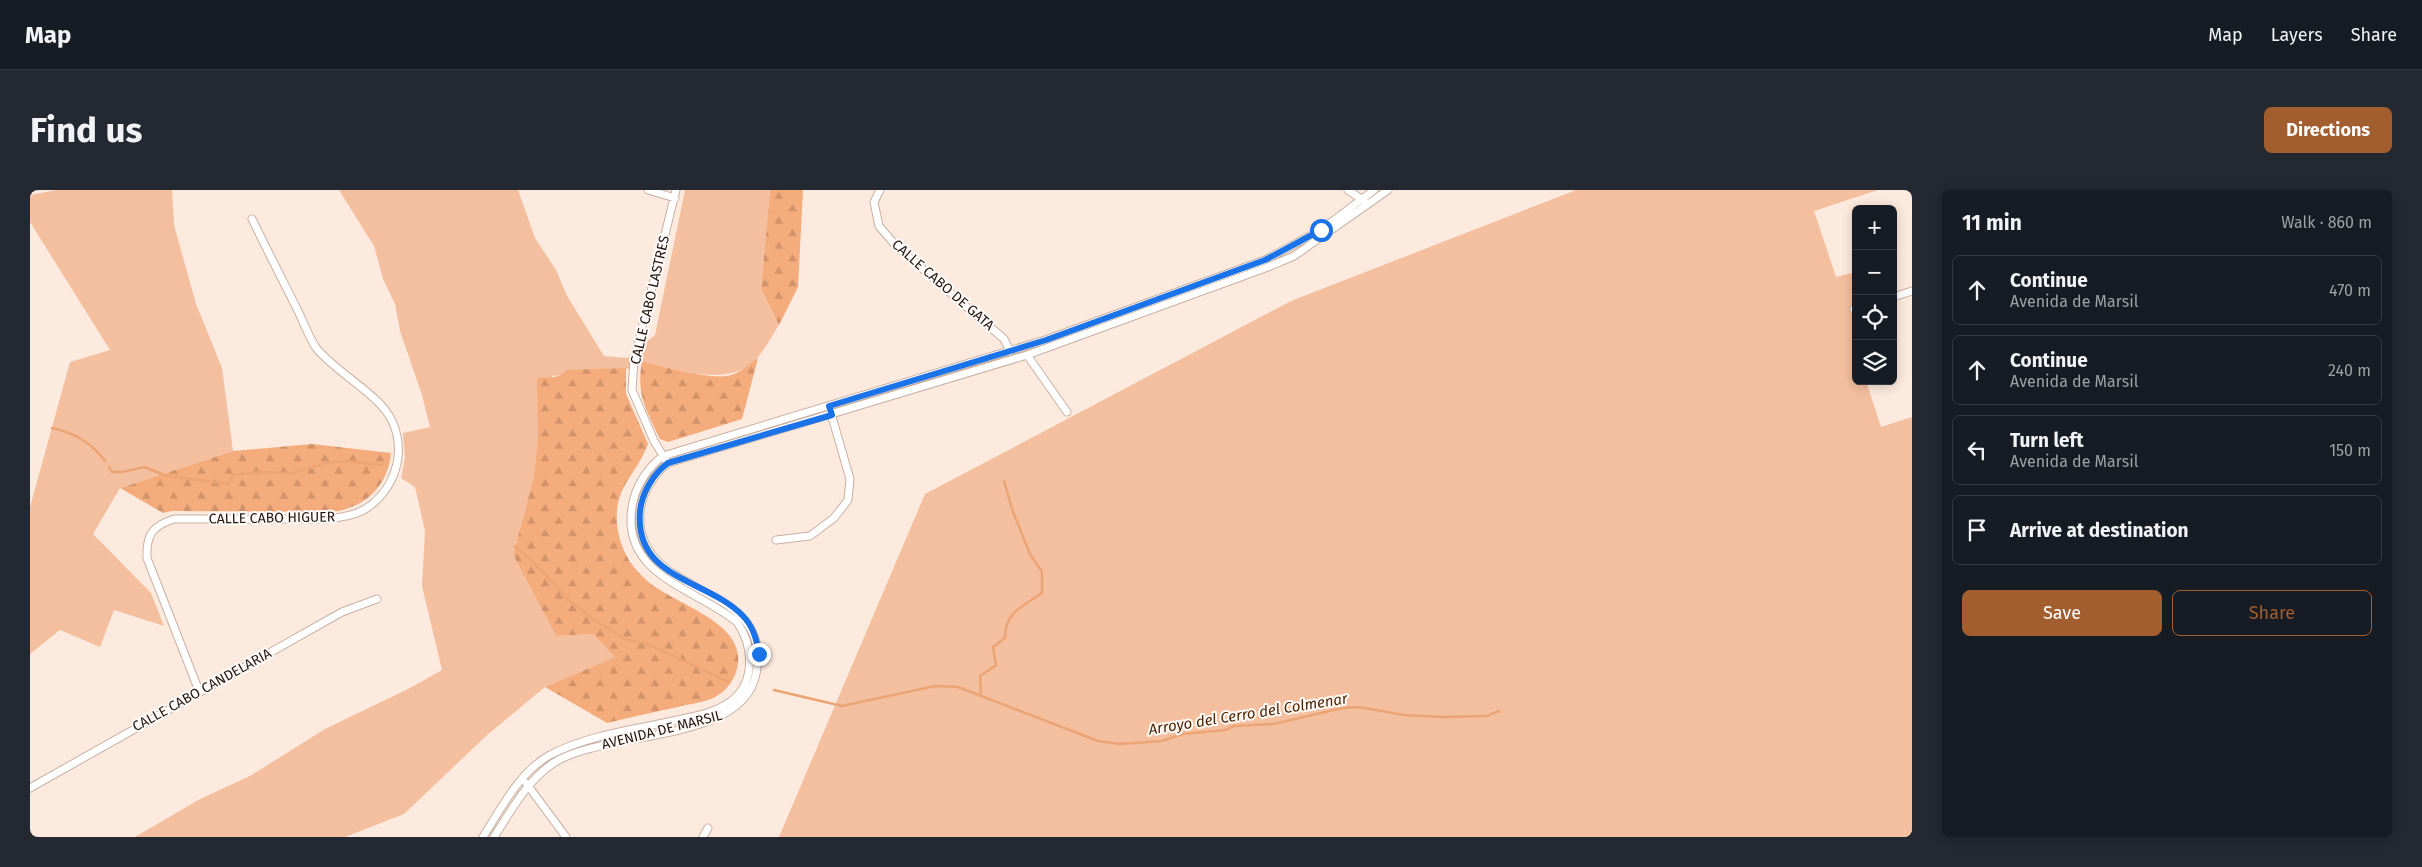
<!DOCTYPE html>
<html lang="en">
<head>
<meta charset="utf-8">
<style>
  :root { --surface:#171b24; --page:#242831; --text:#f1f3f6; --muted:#9ea1a6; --line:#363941; --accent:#a25e2e }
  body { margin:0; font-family:"Fira Sans",sans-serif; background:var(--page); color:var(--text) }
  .controls { position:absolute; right:15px; top:15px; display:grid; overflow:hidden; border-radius:8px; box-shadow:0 2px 12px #0003 }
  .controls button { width:45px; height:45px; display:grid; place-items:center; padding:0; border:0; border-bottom:1px solid var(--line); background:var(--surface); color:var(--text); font:25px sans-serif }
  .stop { position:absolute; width:15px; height:15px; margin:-11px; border:4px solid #1a73e8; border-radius:50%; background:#fff }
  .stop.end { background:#1a73e8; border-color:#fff; box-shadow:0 1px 5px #0008 }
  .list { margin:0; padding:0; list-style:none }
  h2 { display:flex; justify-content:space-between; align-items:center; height:65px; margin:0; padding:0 20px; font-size:21px }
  h2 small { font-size:16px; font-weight:400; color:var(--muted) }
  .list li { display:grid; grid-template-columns:32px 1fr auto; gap:15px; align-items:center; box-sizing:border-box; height:70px; margin:0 10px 10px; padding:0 10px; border:1px solid var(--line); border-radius:8px }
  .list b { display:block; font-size:19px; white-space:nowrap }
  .list p { margin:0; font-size:16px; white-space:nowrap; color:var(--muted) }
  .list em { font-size:16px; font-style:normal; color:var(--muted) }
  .actions { display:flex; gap:10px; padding:15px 20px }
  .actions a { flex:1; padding:11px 0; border:1px solid var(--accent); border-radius:8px; text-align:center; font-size:18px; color:var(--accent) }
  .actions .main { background:var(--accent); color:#fff }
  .icon { flex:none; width:28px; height:28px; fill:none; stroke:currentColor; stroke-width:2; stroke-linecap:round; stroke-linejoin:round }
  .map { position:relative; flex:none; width:1882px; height:647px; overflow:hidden; border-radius:8px }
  header { display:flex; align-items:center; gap:30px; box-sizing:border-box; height:70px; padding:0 25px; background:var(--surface); border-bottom:1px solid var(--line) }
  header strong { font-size:24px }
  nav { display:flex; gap:28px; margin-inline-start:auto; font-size:18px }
  .intro { display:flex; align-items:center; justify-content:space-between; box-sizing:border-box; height:120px; padding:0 30px }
  h1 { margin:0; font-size:35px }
  .button { padding:12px 22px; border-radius:8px; background:var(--accent); color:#fff; font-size:18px; font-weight:700 }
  main { display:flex; gap:30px; padding:0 30px }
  aside { flex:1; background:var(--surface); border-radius:8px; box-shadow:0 2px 12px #0003 }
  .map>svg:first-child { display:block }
  .grass { fill:#f3bf9f }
  .forest { fill:url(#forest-firs) }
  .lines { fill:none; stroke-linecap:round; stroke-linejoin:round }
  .stream { stroke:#eca474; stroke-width:2.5 }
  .minor-casing { stroke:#c8b1a3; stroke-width:9 }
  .minor { stroke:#fff; stroke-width:7 }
  .route { stroke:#1a73e8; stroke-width:6 }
  .labels { text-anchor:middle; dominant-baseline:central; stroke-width:4; stroke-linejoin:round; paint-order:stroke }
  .street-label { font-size:14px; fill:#1e1611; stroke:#fffaf7 }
  .water-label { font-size:15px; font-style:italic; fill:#512400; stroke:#fffaf7 }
</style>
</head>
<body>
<header>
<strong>Map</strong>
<nav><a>Map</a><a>Layers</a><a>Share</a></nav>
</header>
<div class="intro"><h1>Find us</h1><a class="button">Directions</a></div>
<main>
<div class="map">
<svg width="1882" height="647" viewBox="0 0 1882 647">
  <defs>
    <pattern id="forest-firs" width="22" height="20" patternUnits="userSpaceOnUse" patternTransform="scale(1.25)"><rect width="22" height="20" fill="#f5ac7c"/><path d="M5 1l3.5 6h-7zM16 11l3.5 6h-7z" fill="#d2936a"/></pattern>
  </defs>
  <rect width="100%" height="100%" fill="#fdeade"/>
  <path class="grass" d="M27,0H142L144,35L166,114L192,178L203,261L90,298L63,344L121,403L134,436L84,420L70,457L30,440L0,464V317L40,172L80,160L0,32V5Z
    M309,0H488L505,48L526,80L537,106L574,166L597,168L625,145L655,0H740L731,99L749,135C742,145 736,158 728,167C701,200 647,179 612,171L604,178L522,186L508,246L504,286L483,365L526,446L563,444L586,467L515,497L456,546L374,624L315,647H105L170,609L220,586L295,539L378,499L412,480L392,396L395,341L385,297L371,288L375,268L373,243L400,237L392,205L370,141L365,114L353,89L344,56Z
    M1546,0H1848L1784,21L1806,87L1826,82V191H1836L1851,237L1882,227V647H749L895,304L1261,111Z"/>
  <path class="forest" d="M740,0H773L768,97L749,135L731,99Z
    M728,168L712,229L638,252L630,249C616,219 606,205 612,171C632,176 683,191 701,185C711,182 719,174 728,168Z
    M596,178V204L618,254C605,288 581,298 588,341C591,359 600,375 613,387C640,415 723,431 706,482C702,494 693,504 681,509C671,513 658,514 648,517C624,522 601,527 577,533L515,497L585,467L563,444L526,446L483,365L504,286L508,245L507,188C517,187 531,189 536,180Z
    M282,254L361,263C358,297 333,320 299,322L142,321L133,323L90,298L203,261Z"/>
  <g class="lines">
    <path class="stream" d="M22,238C44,243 61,252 75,271
      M79,277L82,282H92L114,277L137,286L198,294L203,285L229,282L262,283L296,273L317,271L352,275
      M485,356L514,383L537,409L562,428L595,449L620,455L699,492
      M744,500L812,516L905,496L928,497L1068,551L1089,554L1132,551L1152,544L1195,540L1204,536L1243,534L1313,518L1329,517L1374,525L1412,527L1457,526L1469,521
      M951,505L950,486L966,475L963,457L975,448C975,422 992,417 1012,403V382L1000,364L982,319L974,291"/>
    <defs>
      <path id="minor" d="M618,0L645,8
        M850,0L844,12L849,36L866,56L974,149L980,161
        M1318,0L1334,11
        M1863,107L1882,101
        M1824,119H1826
        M997,165L1037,222
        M635,269L624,251L602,200L604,170L646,0
        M746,350L780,346L804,328L818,310L820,289L800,220
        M169,501L117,368C116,345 122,336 144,329H298C313,327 329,325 341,315C372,291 379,244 350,214C332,195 304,179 287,159C279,148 274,133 268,121C253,91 237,60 222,29
        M496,593L536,647
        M0,598L312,422L347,409
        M453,647C471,619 489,582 520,565C558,545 606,539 648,530C664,526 681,524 695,515C726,498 725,458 707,432C666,398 591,386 602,317C605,297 617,278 633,266L1015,150L1235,70L1291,40L1344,0
        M464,647C481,621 496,592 522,574C574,539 712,555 726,484C746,389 602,411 610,321C612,303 624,284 638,273L997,165L1238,77L1264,66L1358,0
        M673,647L678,638"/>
    </defs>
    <use href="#minor" class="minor-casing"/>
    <use href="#minor" class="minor"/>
  </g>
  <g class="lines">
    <path class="route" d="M729,464C727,450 723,436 713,426C678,389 604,390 610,321C612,303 623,284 638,273L802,225L799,216L1016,150L1235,70L1291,40"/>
  </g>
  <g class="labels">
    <g class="street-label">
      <text transform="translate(913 95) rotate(41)">CALLE CABO DE GATA</text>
      <text transform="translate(620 110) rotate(-77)">CALLE CABO LASTRES</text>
      <text transform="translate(242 328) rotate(-1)">CALLE CABO HIGUER</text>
      <text transform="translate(172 500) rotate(-29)">CALLE CABO CANDELARIA</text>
      <text transform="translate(632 540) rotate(-14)">AVENIDA DE MARSIL</text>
    </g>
    <g class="water-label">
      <text transform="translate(1218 524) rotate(-9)">Arroyo del Cerro del Colmenar</text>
    </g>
  </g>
</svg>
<div class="controls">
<button>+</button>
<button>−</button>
<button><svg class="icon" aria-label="locate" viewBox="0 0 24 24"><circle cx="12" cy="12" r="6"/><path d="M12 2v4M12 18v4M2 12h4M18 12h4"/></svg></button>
<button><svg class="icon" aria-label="layers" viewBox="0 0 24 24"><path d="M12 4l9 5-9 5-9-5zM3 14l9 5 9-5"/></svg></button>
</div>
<div class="stop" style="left:1291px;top:40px"></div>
<div class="stop end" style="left:729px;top:464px"></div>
</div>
<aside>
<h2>11 min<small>Walk · 860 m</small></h2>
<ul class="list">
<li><svg class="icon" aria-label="ahead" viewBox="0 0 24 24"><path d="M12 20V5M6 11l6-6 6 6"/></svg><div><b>Continue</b><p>Avenida de Marsil</p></div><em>470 m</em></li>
<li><svg class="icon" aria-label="ahead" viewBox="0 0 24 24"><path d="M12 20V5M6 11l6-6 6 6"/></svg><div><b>Continue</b><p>Avenida de Marsil</p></div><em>240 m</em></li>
<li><svg class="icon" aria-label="left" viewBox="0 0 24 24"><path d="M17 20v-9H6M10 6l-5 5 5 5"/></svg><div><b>Turn left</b><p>Avenida de Marsil</p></div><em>150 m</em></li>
<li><svg class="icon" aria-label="arrive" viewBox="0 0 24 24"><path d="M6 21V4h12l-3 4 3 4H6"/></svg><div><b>Arrive at destination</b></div></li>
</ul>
<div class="actions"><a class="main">Save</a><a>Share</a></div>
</aside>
</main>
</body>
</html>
